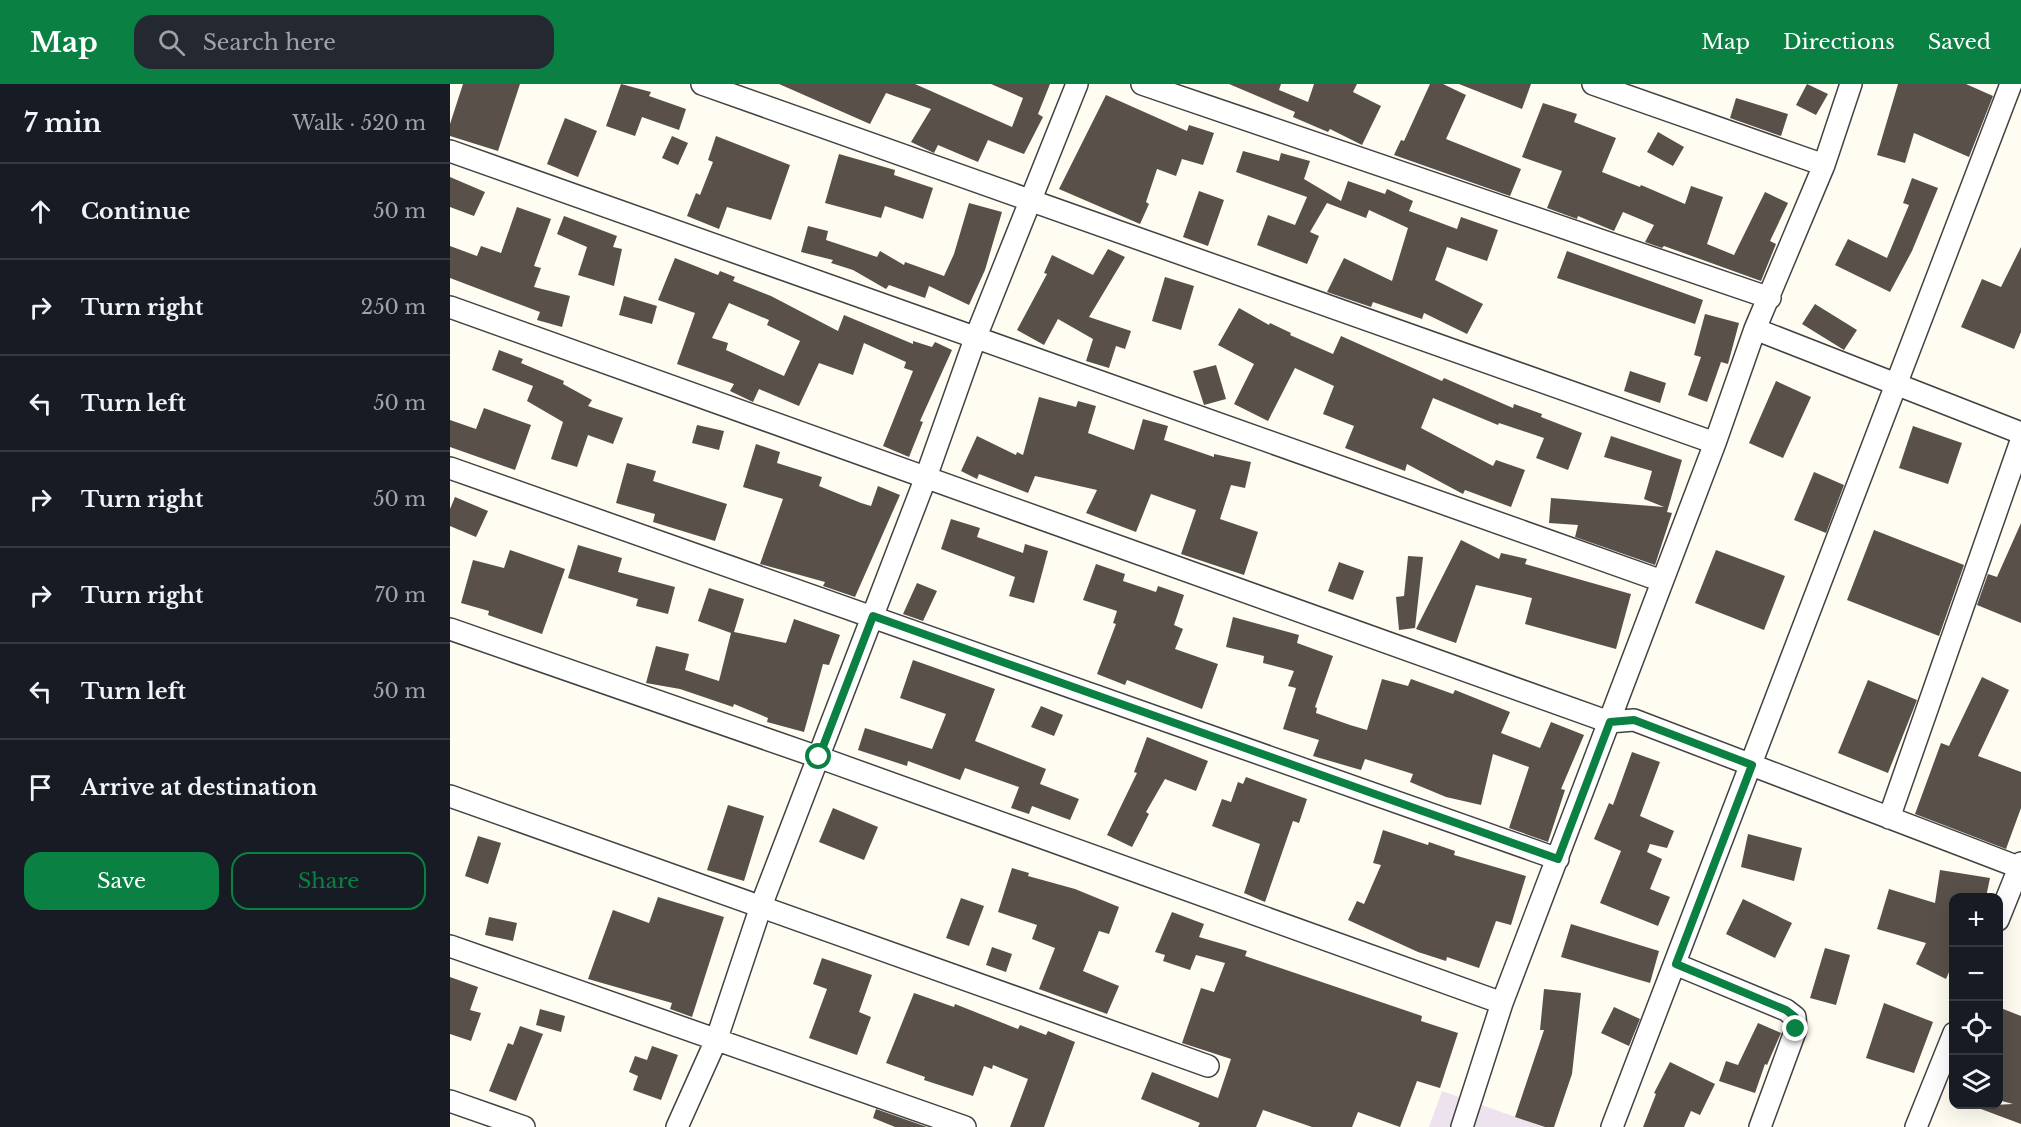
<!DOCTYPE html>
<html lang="en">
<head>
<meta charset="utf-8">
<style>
  :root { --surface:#171b24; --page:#242831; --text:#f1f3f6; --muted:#9ea1a6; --line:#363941; --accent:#0b8043 }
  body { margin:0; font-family:"Libre Baskerville",serif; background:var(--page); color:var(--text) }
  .controls { position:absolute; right:18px; bottom:18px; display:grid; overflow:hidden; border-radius:12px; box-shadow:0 6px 24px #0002 }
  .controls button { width:54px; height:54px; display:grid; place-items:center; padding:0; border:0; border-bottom:2px solid var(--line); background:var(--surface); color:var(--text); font:30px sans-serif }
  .stop { position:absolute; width:18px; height:18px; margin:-14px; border:4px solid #0b8043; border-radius:50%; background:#fff }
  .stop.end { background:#0b8043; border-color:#fff; box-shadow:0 2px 6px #0008 }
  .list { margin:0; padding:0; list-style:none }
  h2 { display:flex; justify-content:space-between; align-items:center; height:78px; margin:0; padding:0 24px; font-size:26px }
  h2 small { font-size:20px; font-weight:400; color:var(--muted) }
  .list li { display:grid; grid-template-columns:39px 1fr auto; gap:18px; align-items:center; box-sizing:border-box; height:96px; padding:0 24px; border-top:2px solid var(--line) }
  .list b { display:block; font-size:22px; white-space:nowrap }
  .list em { font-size:20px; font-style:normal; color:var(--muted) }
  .actions { display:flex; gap:12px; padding:18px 24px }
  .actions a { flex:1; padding:14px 0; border:2px solid var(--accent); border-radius:18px; text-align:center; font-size:21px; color:var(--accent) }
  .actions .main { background:var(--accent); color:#fff }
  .icon { flex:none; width:33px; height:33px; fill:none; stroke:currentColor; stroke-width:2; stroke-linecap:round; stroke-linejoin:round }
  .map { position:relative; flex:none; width:1571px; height:1043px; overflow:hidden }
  header { display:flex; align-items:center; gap:36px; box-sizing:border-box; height:84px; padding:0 30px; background:var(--accent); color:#fff }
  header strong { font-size:28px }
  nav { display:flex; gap:33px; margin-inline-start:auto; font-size:21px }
  .search { width:420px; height:54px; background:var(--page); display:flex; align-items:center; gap:15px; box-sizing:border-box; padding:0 21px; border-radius:18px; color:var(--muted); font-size:22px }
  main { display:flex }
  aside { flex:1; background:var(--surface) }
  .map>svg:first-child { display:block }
  .industrial { fill:#ede3ee }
  .building { fill:#59504a; fill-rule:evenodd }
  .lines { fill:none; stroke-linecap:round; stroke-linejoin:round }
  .minor-casing { stroke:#424242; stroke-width:24 }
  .minor { stroke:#fff; stroke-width:21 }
  .route { stroke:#0b8043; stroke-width:8 }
</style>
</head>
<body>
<header>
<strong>Map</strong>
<div class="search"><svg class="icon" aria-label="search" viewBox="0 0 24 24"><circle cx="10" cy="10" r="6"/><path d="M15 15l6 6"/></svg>Search here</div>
<nav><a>Map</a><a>Directions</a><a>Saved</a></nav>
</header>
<main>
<aside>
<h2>7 min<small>Walk · 520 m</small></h2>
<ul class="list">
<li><svg class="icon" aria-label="ahead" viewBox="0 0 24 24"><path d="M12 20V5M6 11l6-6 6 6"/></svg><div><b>Continue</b></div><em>50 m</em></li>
<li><svg class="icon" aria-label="right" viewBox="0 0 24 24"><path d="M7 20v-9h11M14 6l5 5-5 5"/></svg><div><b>Turn right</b></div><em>250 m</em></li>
<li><svg class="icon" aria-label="left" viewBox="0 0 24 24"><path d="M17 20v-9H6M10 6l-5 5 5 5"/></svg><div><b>Turn left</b></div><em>50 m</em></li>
<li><svg class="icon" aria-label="right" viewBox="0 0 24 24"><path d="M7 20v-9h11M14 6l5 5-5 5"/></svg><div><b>Turn right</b></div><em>50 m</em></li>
<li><svg class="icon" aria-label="right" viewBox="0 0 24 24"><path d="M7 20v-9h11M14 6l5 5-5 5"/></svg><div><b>Turn right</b></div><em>70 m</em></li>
<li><svg class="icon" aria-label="left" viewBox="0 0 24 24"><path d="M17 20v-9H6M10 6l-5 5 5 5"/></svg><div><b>Turn left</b></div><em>50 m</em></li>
<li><svg class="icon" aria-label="arrive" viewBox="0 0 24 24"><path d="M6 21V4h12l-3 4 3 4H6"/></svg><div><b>Arrive at destination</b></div></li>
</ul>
<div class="actions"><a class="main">Save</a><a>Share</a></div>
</aside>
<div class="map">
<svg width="1571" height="1043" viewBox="0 0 1571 1043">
  <rect width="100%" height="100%" fill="#fffcf1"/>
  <path class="industrial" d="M992,1007L1094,1043H979Z"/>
  <path class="building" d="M13,0H70L48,67L0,52V40Z
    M171,0L201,8L199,12L236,25L229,46L192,33L185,52L156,42Z
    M329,0H465L562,43L573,14L541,0H600L588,30L593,33L574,70L538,56L528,78L488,61L484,69L461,58L481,25L436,9L420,40Z
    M779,0H831L829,6L858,18L864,0H907L903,8L931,22L912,61L880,45L878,48L843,33L845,28Z
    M980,0H993L1016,11L996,55L1071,85L1060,112L944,71L951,56L954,57Z
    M1009,0H1081L1072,25Z
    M1357,0L1378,10L1366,31L1346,21Z
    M1448,0H1516L1543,12L1519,73L1464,49L1455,79L1427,71Z
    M656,11L737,47L739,41L764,49L753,81L732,75L726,92L707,85L696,118L699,120L690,140L609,105Z
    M1286,14L1338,30L1331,52L1280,34Z
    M1093,19L1127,30L1124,38L1166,54L1152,88L1190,103L1191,101L1235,120L1241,102L1273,113L1257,160L1284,171L1315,108L1338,119L1320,157L1326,160L1311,197L1214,162L1212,164L1195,158L1204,141L1173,128L1164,147L1128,132L1127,135L1097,124L1112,87L1072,73Z
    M115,34L147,47L128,93L97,80Z
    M1208,48L1234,63L1223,82L1197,68Z
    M222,52L238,59L228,81L212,74Z
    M266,52L340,81L321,136L277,123L269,145L237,132L246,109L250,111L263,78L258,76Z
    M793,67L829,77L831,69L860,77L854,95L891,117L898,97L935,110L937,105L963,117L959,127L1007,145L1011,133L1048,146L1037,177L997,163L985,196L1033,220L1017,250L974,229L972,235L923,218L921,223L877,208L894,174L942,197L958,144L919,126L916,134L877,119L860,148L869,152L857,180L807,161L818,131L845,141L857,113L786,88Z
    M389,70L445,86L444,91L483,104L473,135L435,122L431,134L375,119Z
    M0,93L35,108L24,132L0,123Z
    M1462,94L1488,104L1462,167L1440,208L1385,181L1398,155L1437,174L1459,121L1453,119Z
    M749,107L774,116L758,162L733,153Z
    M519,119L552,128L535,186L519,221L479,202L475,214L439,201L436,205L403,186L381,179L383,176L351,168L358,142L378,147L376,156L427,173L430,167L454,181L455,178L494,192L504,170Z
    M67,123L101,135L84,182L91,184L84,203L120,212L112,243L87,236L90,228L0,194V162L27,172L31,162L51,169Z
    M114,132L167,152L163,163L172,165L164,202L128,191L137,163L107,150Z
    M1571,163V248L1564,265L1511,243L1532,195L1551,203Z
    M658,165L675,173L639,233L681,247L675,265L666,262L659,284L636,277L643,255L608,235L594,261L567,246L597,190L594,189L602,171L643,191Z
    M1117,167L1253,216L1245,240L1107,194Z
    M225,174L268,191L270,187L285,193L283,197L321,212L388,247L394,231L463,260V257L482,263L485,258L502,266L470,337L473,338L459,373L433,362L463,287L454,284L456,278L414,259L403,291L369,279L349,322L309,305L303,318L280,307L284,300L227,280L245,229L208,216ZM279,219L319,236L317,241L350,257L334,292L276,266L278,259L262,254Z
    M715,193L744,202L731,246L702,237Z
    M174,212L207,222L202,240L169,231Z
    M1365,220L1407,246L1394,266L1352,240Z
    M789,224L819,241L820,239L841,249L840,251L883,270L891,252L992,297L994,294L1063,324L1064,320L1092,330L1091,333L1132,349L1118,386L1086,374L1094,354L1049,339L1048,341L983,314L971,344L1043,382L1046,376L1075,386L1061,423L1015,406L1013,410L957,380L955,387L895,364L904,342L873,330L884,302L845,284L818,337L784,320L804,280L768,261Z
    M1255,230L1289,239L1278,280L1271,278L1257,318L1238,311L1251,273L1244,271Z
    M49,266L73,275L71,279L114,297L113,300L142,316L138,322L173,334L163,360L138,351L127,383L101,375L113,338L77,317L83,302L42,286Z
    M766,281L776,315L754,321L743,287Z
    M1180,287L1216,299L1210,319L1174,307Z
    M1326,297L1361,313L1333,374L1299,359Z
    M589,313L626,323L628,317L646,322L638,349L684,366L693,335L718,342L714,356L764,373V370L801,378L795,404L781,401L770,435L808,448L794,491L731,470L746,426L701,410L686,448L636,429L647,406L585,392L578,409L529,390L527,395L511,387L527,352L566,371L567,368L573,371Z
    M34,324L81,341L65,386L0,363V336L26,345Z
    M247,341L274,347L269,366L242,359Z
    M1463,342L1512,359L1498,400L1449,384Z
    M1161,352L1232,376L1217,428L1222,429L1205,481L1125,453L1128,441L1099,439L1101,414L1214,423L1194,415L1202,387L1154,373Z
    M306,360L330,368L327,379L372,393L369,402L411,419L421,422L428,402L450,411L405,513L373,502L375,498L310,480L333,415L293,403Z
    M177,379L206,387L203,397L277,420L265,457L203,438L205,430L166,419Z
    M1364,388L1394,401L1376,449L1344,436Z
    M5,413L38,427L26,453L0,442V425Z
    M501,435L530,444L527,453L573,469L575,460L598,467L584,519L559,512L565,493L491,465Z
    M1571,439V539L1527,521L1538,490L1547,493Z
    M1424,446L1514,481L1489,552L1397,516Z
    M1011,456L1049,475L1051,469L1077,475L1075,480L1181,510L1166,565L1075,540L1082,514L1026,501L1006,559L966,545Z
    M128,461L172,474L168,488L225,503L218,530L186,522L188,515L118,494Z
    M60,466L115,485L92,550L38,531L39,527L11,519L23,476L54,484Z
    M1266,466L1335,492L1314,546L1245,519Z
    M958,472L973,473L965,544L949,546L946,513L954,512Z
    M889,478L914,487L903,516L878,507Z
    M646,480L675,490L673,497L706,508L708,502L734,511L724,541L733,545L725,565L768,580L752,625L677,596L675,601L647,590L666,540L663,539L667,527L633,516Z
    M467,499L487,507L473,537L453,530Z
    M259,504L294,515L284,548L336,559L344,535L390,551L379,581L373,580L354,648L317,638L318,634L284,620L283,623L230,605L196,599L206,562L239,570L235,586L269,597L281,549L248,537Z
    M783,533L849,551L847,559L883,572L865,623L867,624L866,629L900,641L917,646L932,595L958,602L961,595L1003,610L1005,606L1060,628L1051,649L1090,664L1101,638L1134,651L1111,705L1115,706L1098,758L1059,744L1079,683L1043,670L1031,721L996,713L960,698L963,690L915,675L911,686L863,672L869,656L833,645L846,604L838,602L844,587L813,579L814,572L776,563Z
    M463,576L545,605L525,657L596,685L590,700L629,715L620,736L582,722L579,730L561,724L569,703L515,684L510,696L458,677L457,682L408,666L415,644L482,665L496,630L450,614Z
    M1532,593L1559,606L1528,672L1571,688V724L1556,765L1465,730L1491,659L1499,662Z
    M1418,596L1467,616L1438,689L1388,669Z
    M591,622L613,631L604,652L581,643Z
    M697,653L758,677L746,707L715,695L696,728L699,730L682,763L657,751L687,689L684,688Z
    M1182,668L1210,678L1190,732L1224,747L1217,764L1200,760L1197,768L1212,775L1200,805L1220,813L1208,842L1150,819L1171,767L1144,755L1159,719L1163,721Z
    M796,693L857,715L849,739L843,737L815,818L794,809L810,760L762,742L772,715L781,718L788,698L793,700Z
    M278,721L314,732L294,797L257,786Z
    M383,724L428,743L414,776L369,758Z
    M933,746L978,761L979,758L1005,767L1004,771L1076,792L1061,841L1046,837L1029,884L997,873L996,877L968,868L898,836L907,817L914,820L931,781L923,779Z
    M1298,750L1352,764L1344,797L1291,783Z
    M28,752L51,759L38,800L15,792Z
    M562,784L579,789L578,792L625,805L669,823L659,850L649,847L633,887L669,902L657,930L589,905L605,864L582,855L587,841L548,828Z
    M1490,786L1540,794L1536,813H1503V879L1496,895L1466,880L1476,859L1427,845L1439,805L1485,819Z
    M208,813L274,833L242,933L220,925L222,919L138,895L163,826L199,839Z
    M511,814L534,822L519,862L496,854Z
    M1293,815L1342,839L1325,874L1276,850Z
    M722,828L754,840L749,853L797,867L795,872L972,932L971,937L1008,949L990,1004L967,997L950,1043L908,1028L902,1043H862L813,1026L806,1043H748L750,1039L691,1015L702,988L768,1014L781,975L732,959L751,904L764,908L775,879L746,871L740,886L713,877L715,871L705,868Z
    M39,833L67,839L63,857L35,851Z
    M1121,840L1209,867L1200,899L1111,873Z
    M542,863L562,870L556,888L536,881Z
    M1375,864L1400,871L1386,921L1360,914Z
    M372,874L422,891L409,928L421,933L407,971L359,954L377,905L363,900Z
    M0,893L28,903L20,926L31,929L21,957L0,950Z
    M1094,905L1131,909L1122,990L1104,1043H1095L1065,1033L1094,946H1090Z
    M464,909L504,923L505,920L568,945L570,941L596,951L598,947L625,958L594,1043H560L578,995L543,981L542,985L534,982L523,1012L474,996L475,993L436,979Z
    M1434,919L1483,938L1464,989L1416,974Z
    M1164,923L1190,935L1179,962L1151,949Z
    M1548,923L1571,932V1040L1523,1022L1563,1020L1548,1016Z
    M90,925L115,932L111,948L86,941Z
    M1308,939L1331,949L1317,981L1315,980L1305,1009L1269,997L1276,977L1288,981Z
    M70,942L93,950L66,1017L39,1007L58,959L63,961Z
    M202,962L228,971L211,1016L183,1006L188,992L179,988L185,972L197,976Z
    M1220,978L1265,1000L1250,1031L1241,1027L1234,1043H1193L1206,1010L1204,1009Z
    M426,1025L477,1043H445L423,1034Z"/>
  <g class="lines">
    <defs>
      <path id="minor" d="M252,0L1265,359
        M692,0L1320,214
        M1143,0L1374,81
        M0,67L1212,497
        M0,223L1159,638L1184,636L1571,784
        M1305,245L1571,349
        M0,384L1108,775
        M0,545L368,673L1052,919
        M0,712L758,982
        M1439,734L1571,357
        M1548,836L1571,779
        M0,862L515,1043
        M1225,880L1336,926L1345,933L1346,945L1310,1043
        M0,1017L74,1043
        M227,1043L267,954L311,822L476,393L525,255L627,0
        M1012,1043L1052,919L1265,359L1305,245L1374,81L1401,0
        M1162,1043L1561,0
        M1466,1043L1504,949"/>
    </defs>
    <use href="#minor" class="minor-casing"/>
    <use href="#minor" class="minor"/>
  </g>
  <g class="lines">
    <path class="route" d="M369,673L423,532L1108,775L1160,638L1184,636L1302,681L1226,880L1336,926L1345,933L1346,945"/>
  </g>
</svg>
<div class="controls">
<button>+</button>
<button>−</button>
<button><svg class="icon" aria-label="locate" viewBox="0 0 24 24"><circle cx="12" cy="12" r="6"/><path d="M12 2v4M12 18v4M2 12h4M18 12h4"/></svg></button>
<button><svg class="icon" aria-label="layers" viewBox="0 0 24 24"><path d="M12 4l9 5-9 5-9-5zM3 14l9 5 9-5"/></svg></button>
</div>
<div class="stop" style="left:369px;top:673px"></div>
<div class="stop end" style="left:1346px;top:945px"></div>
</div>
</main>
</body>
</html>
